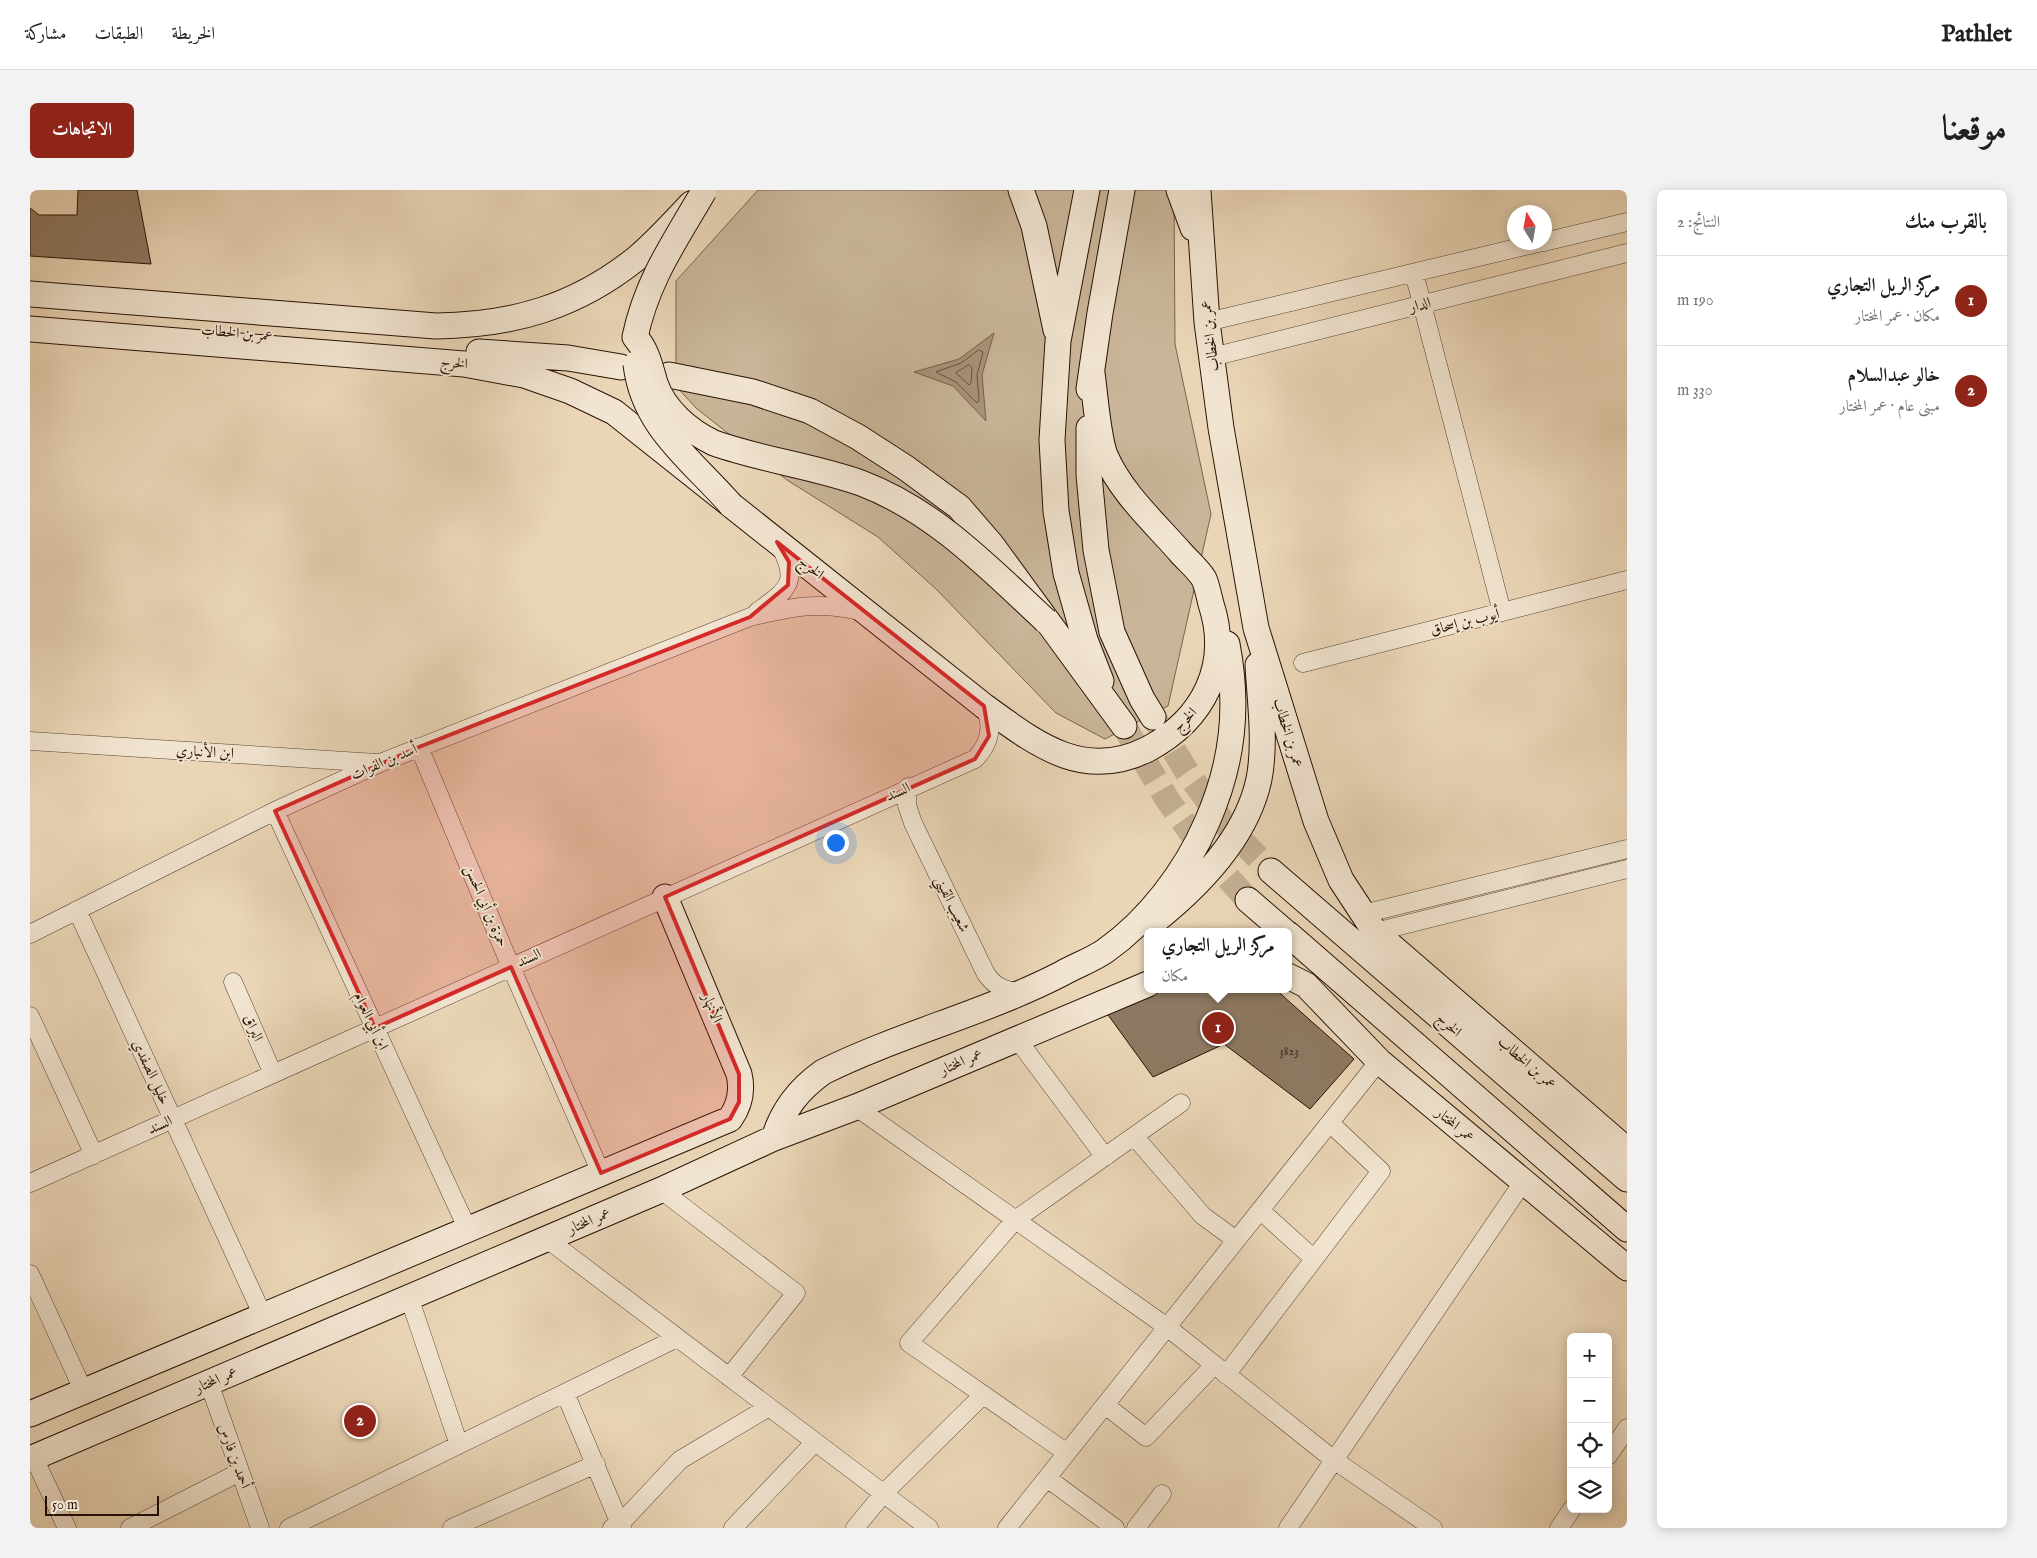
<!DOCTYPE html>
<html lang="ar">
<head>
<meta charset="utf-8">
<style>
  :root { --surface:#fff; --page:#f2f2f2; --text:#202124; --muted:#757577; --line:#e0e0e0; --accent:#8f2418 }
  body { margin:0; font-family:"IM FELL English",Amiri,serif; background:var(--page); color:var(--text); direction:rtl }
  .controls { position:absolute; right:15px; bottom:15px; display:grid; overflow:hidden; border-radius:8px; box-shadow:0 2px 12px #0003 }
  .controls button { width:45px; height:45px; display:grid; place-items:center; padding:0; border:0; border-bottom:1px solid var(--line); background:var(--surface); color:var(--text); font:25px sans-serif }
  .compass { position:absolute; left:1477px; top:15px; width:45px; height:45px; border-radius:50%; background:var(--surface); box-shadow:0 2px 12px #0003; rotate:349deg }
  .scale { position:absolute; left:15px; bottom:12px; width:114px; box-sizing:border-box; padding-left:5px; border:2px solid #281204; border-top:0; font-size:14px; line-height:18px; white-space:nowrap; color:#281204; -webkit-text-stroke:4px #f1e4d0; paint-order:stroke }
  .you { position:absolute; left:805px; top:652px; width:18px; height:18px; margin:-12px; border:4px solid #fff; border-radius:50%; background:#1a73e8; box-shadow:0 0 0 8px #1a73e833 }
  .badge { display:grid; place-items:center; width:32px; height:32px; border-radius:50%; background:var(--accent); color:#fff; font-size:16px; font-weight:700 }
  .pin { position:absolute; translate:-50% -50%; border:2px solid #fff; box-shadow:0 1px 5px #0006 }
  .popup { position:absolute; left:1114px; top:738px; width:148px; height:65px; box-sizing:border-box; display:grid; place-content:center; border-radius:8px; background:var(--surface); filter:drop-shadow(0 1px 4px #0005); font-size:16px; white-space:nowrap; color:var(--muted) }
  .popup b { font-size:19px; color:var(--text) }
  .popup::after { content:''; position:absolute; left:50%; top:100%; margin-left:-10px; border:10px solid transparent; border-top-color:var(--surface) }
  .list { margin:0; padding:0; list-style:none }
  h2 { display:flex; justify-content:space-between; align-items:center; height:65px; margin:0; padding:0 20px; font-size:21px }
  h2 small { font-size:16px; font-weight:400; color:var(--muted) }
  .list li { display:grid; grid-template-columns:32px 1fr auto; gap:15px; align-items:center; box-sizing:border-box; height:90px; padding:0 20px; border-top:1px solid var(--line) }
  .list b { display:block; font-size:19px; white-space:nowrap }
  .list p { margin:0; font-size:16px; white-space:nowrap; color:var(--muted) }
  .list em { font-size:16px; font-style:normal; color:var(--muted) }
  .icon { flex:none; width:28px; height:28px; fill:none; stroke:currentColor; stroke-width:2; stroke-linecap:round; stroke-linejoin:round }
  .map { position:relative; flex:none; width:1597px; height:1338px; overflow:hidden; direction:ltr; border-radius:8px }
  header { display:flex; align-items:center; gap:30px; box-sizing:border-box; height:70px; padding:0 25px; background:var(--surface); border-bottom:1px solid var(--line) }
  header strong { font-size:24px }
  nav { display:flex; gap:28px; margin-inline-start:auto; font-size:18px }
  .intro { display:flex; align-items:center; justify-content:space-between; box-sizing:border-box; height:120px; padding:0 30px }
  h1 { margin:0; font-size:35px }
  .button { padding:12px 22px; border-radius:8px; background:var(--accent); color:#fff; font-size:18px; font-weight:700 }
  main { display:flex; gap:30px; padding:0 30px }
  aside { flex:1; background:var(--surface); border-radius:8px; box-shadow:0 2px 12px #0003 }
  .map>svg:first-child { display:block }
  .green { fill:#c9b599; stroke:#78644e }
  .water { fill:#a8937a; stroke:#755f4b }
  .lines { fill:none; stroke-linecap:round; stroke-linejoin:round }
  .shore { stroke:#68523f; stroke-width:1 }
  .building { fill:#8d7861; stroke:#281204 }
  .secondary-tunnel { stroke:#c3af93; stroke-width:25; stroke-dasharray:25 12; stroke-linecap:butt }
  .street-casing { stroke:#584331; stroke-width:19 }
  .secondary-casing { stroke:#281204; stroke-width:27 }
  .street { stroke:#f1e4d0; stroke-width:18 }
  .secondary { stroke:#f1e4d0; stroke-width:25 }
  .secondary-bridge-casing { stroke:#281204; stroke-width:27; stroke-linecap:butt }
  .secondary-bridge { stroke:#f1e4d0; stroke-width:25 }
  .marked { fill:#d62828; fill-opacity:0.2; stroke:#d62828; stroke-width:4; stroke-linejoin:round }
  .labels { text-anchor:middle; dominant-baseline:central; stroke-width:4; stroke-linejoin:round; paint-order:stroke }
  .number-label { font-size:12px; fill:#412c1b }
  .street-label { font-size:15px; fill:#281204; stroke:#f1e4d0 }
</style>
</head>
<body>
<header>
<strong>Pathlet</strong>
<nav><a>الخريطة</a><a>الطبقات</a><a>مشاركة</a></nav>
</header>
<div class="intro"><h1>موقعنا</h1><a class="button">الاتجاهات</a></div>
<main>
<aside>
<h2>بالقرب منك<small>النتائج: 2</small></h2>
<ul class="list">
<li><span class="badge">1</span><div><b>مركز الريل التجاري</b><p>مكان · عمر المختار</p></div><em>190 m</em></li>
<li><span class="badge">2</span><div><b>خالو عبدالسلام</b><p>مبنى عام · عمر المختار</p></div><em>330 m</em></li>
</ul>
</aside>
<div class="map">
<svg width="1597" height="1338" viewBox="0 0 1597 1338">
  <rect width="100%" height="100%" fill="#ead6b7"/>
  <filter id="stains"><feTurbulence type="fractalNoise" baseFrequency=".004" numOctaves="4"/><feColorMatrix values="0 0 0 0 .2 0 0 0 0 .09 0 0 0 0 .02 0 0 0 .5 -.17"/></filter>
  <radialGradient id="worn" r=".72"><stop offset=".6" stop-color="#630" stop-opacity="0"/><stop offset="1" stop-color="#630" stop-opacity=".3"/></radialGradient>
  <path class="green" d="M728,0H1144L1145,154L1181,324L1138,516L1075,549L1026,523L906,399L848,347L757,290L666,218L646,196V91Z"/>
  <path class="water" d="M964,143L952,185L956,231L923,196L884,182L929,169Z"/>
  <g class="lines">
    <path class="shore" d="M949,160L953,162L947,185L949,210L947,213L926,192L906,182L931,173Z
      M939,175L942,178L941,193L939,195L926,183Z"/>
  </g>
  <path class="building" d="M48,0H107L121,74L0,66V18L9,25H47Z
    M1134,799H1245L1324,869L1280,919L1194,854L1123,887L1076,822Z"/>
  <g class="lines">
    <path class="secondary-tunnel" d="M1125,529L1157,582L1194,633L1241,681
      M1094,536L1137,609L1175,662L1218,710"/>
    <defs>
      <path id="street" d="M1514,52L1597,32
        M1384,83L1472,422
        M1177,132L1512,52
        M1182,167L1597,63
        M727,422C757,400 770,393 750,356
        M1273,473L1597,390
        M0,551L347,573
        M389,557L481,777L571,983
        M878,597L877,615L883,633L956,784C965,797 976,802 992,802
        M245,621L438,1040
        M47,720L233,1126
        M1333,724L1597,659
        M1345,742L1597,679
        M0,744L245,621L350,573L720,427C761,417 788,411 830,421
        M203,792L243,884
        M0,826L64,965
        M987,849L1075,967
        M826,917L1137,1137L1304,1270L1403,1338
        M1104,946L1173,1026L1206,1050
        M0,993L945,569C960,554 964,536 954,516
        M631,1000L766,1103L699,1187
        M1230,1020L1284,1069
        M517,1049L899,1338
        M0,1084L54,1202
        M379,1107L429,1255
        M1196,1185L1351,981L1300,933
        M179,1193L230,1338
        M535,1203L590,1334L582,1338
        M1075,1215L1116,1247L1184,1175
        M1037,1263L879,1153L985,1030L1151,913
        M1578,1266L1597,1238
        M4,1268L37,1338
        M1017,1288L1085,1338
        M100,1338L210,1282
        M259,1338L647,1148
        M422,1338L566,1274
        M592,1338L590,1334L650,1270L739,1217
        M703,1338L785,1252
        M825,1338L853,1304L953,1205
        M977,1338L1349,871
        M1106,1338L1132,1304
        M1258,1338L1493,992
        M1529,1338L1542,1319"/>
      <path id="secondary" d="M991,0L1004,36L1026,140
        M1057,0L1028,151L1022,250L1026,321L1036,383L1055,450L1071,491
        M1149,0L1163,38
        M1168,0L1177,132L1191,238L1226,438L1286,631L1311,690L1345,742L1597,960
        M0,104L406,136C483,135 546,117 607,68C626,52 644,32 661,14
        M0,139L434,174L494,185L540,201L584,222L954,516C1005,553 1053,592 1118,559C1174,529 1201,475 1181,414C1179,406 1177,396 1174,389C1168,379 1158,371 1151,363C1125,333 1091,303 1075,265C1068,247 1065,204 1062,183
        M449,162L538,168L591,177
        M639,185L723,202L780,221L828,247L876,278L929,317L961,354L1094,536
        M1059,199L1070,123L1092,0
        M1059,238V285L1066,360L1082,442L1112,509L1123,527
        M1241,681L1597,989
        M1218,710L1255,742
        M1125,731C1170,695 1217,647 1229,589C1236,553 1230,512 1228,475
        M1258,744L1597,1039
        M1258,786L1276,795L1349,871L1597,1078
        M744,948C753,919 769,899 793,882C870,844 955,823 1031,784C1045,776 1062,770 1075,761C1119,730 1156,681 1177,632C1203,573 1209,517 1197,454
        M0,1224L700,929C710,915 713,901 709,884L635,707
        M0,1269L631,1000L744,948L826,917L1118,794"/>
    </defs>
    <use href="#street" class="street-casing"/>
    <use href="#secondary" class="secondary-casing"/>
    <use href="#street" class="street"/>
    <use href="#secondary" class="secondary"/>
    <defs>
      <path id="secondary-bridge" d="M674,1C645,51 617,90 605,147C617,160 620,176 625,193C634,220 659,241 684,253C732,270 783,276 831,293C905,321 959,378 1016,431
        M606,174C613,237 662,270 701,315"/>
    </defs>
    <use href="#secondary-bridge" class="secondary-bridge-casing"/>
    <use href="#secondary-bridge" class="secondary-bridge"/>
  </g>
  <path class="marked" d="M747,352L954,516L959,546L945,569L635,707L709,884V912L700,929L571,983L481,777L345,838L245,621L389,557L720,427L758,395L759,372Z"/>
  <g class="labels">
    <g class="number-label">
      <text x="1259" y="861">3823</text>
    </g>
    <g class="street-label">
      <text transform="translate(1390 115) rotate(-14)">الدار</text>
      <text transform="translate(207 143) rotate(5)">عمر بن الخطاب</text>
      <text transform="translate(1180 146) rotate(-97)">عمر بن الخطاب</text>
      <text transform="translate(424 173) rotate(6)">الخرج</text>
      <text transform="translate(781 378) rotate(38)">الخرج</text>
      <text transform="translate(1435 432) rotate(-14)">أيوب بن إسحاق</text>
      <text transform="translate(1155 530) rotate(-46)">الخرج</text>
      <text transform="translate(1258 543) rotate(73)">عمر بن الخطاب</text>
      <text transform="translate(175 562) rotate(3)">ابن الأنباري</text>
      <text transform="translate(354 572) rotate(-23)">أسد بن الفرات</text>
      <text transform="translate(868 602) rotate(-24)">السند</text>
      <text transform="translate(922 714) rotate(64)">شعيب القيني</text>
      <text transform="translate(456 716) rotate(67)">حمزة بن أبي الحسن</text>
      <text transform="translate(499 768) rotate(-24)">السند</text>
      <text transform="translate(682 818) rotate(67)">الأنهار</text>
      <text transform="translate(341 831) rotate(65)">ابن أبي العوام</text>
      <text transform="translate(1419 835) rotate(41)">الخرج</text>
      <text transform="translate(223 838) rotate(66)">البراق</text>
      <text transform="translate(931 872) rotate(-23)">عمر المختار</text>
      <text transform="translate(1497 873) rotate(41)">عمر بن الخطاب</text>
      <text transform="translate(121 882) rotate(65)">خليل الصفدي</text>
      <text transform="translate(130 935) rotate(-24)">السند</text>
      <text transform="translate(1425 935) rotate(40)">عمر المختار</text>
      <text transform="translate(559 1031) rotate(-23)">عمر المختار</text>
      <text transform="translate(186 1190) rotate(-23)">عمر المختار</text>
      <text transform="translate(204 1266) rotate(70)">أحمد بن فارس</text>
    </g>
  </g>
  <rect width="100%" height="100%" filter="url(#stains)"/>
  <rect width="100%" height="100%" fill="url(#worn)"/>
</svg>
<div class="controls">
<button>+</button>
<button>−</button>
<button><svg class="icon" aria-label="locate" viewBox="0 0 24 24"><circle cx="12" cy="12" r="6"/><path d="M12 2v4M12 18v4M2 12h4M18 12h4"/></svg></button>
<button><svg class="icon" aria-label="layers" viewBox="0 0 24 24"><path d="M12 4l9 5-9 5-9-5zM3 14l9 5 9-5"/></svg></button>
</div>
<svg class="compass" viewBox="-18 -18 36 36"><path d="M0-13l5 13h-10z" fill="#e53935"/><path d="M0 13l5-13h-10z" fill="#757577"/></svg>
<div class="scale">50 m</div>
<div class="you"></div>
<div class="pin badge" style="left:1188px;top:838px">1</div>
<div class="popup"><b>مركز الريل التجاري</b>مكان</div>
<div class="pin badge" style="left:330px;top:1231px">2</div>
</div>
</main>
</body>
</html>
